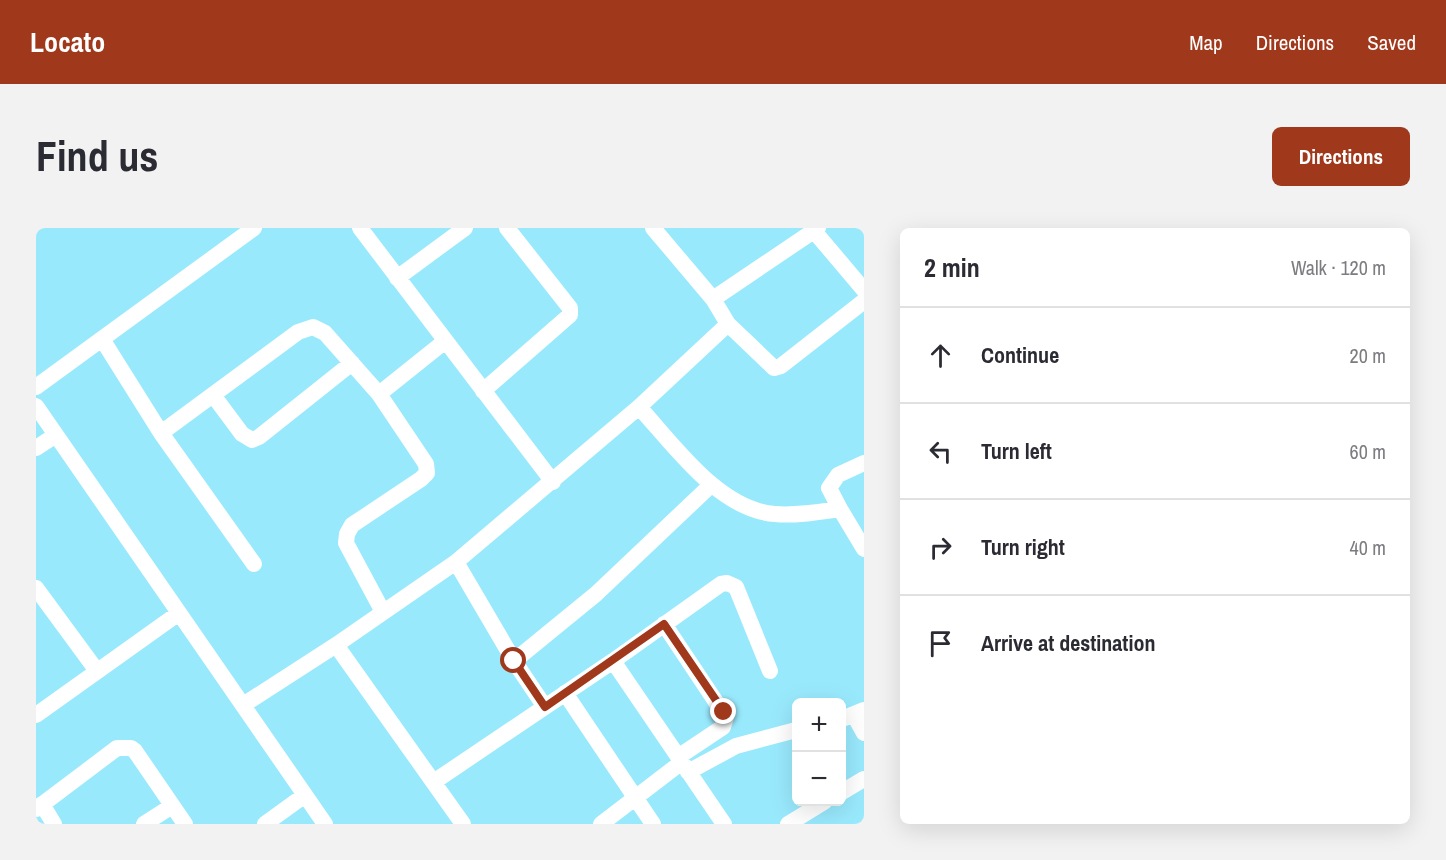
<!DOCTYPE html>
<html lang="en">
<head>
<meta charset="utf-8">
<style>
  :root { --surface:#fff; --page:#f2f2f3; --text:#2b2b33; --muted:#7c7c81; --line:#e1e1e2; --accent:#a0381c }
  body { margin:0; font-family:"Archivo Narrow",sans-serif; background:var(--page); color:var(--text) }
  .controls { position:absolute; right:18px; bottom:18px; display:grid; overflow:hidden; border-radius:9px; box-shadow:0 6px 24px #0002 }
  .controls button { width:54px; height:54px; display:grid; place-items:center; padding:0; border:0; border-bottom:2px solid var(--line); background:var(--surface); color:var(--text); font:30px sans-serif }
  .stop { position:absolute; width:18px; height:18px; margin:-14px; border:4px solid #a0381c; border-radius:50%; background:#fff }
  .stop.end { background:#a0381c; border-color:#fff; box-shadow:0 2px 6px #0008 }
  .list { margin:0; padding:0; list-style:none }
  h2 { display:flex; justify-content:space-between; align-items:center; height:78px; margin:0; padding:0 24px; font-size:26px }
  h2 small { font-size:20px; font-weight:400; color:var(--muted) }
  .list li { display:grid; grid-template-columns:39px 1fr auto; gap:18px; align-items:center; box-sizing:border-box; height:96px; padding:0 24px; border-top:2px solid var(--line) }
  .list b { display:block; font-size:22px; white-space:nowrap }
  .list em { font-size:20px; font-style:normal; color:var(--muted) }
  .icon { flex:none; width:33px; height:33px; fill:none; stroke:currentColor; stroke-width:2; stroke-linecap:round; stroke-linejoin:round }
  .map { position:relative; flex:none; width:828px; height:596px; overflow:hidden; border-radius:9px }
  header { display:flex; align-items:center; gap:36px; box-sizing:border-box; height:84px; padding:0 30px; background:var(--accent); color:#fff }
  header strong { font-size:28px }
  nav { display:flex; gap:33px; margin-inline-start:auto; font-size:21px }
  .intro { display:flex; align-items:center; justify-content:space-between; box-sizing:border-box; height:144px; padding:0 36px }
  h1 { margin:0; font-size:42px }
  .button { padding:15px 27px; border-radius:9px; background:var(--accent); color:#fff; font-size:21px; font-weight:700 }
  main { display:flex; gap:36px; padding:0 36px }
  aside { flex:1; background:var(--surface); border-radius:9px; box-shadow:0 6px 24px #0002 }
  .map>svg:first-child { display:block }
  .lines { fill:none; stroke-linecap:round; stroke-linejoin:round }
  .minor { stroke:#fff; stroke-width:16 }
  .route { stroke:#a0381c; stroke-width:8 }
</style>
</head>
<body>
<header>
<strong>Locato</strong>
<nav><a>Map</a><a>Directions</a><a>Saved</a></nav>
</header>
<div class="intro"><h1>Find us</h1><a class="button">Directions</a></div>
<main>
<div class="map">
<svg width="828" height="596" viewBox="0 0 828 596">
  <rect width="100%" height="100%" fill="#99e9fd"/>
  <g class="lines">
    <path class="minor" d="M324,0L517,254
      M778,3L828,62
      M361,50L429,0
      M677,71L782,0
      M692,96L738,140L745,138L828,73
      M66,111L125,205L218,336
      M0,159L218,0
      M447,163L534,87V80L471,0
      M343,166L408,114
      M177,167L206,206L216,212L223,209L316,135
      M0,178L289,596
      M603,179C638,217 683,282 739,286C760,288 783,284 804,281L828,321
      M125,205L262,104L277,99L289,105L343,166L390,236L391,245L385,251L316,297L311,306L310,315L347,384
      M0,220L20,207
      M804,281L793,260L802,247L828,235
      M420,334L478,433L509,479
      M0,360L61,443
      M628,396L690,489L687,499L642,529
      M300,417L427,596
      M478,433L560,366L675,257
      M577,433L685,356L691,355L700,359L734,443
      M529,465L617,596
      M207,477L300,417L420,334L603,179L692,96L677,71L617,0
      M0,487L143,385
      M818,487L828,505
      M806,491L828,482
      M652,544L700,518L760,502
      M399,553L577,433L688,596
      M806,564L828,551
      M6,576L18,596
      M0,581L81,520H95L99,523L149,596
      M108,596L136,578
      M229,596L269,567
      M565,596L646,534
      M752,596L788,574"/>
  </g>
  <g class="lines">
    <path class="route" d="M478,433L509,479L628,396L688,484"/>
  </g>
</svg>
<div class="controls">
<button>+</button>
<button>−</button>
</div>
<div class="stop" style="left:478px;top:433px"></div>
<div class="stop end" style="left:688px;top:484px"></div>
</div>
<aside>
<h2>2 min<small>Walk · 120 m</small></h2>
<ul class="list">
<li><svg class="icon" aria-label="ahead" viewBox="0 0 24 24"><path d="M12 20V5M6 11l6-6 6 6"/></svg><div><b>Continue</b></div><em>20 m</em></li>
<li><svg class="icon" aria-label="left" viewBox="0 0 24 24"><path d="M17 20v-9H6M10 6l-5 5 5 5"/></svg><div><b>Turn left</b></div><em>60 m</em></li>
<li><svg class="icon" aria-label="right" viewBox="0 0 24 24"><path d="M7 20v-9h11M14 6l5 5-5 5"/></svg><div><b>Turn right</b></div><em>40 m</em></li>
<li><svg class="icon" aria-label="arrive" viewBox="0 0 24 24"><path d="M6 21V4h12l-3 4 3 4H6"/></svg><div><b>Arrive at destination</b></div></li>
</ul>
</aside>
</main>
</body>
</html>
